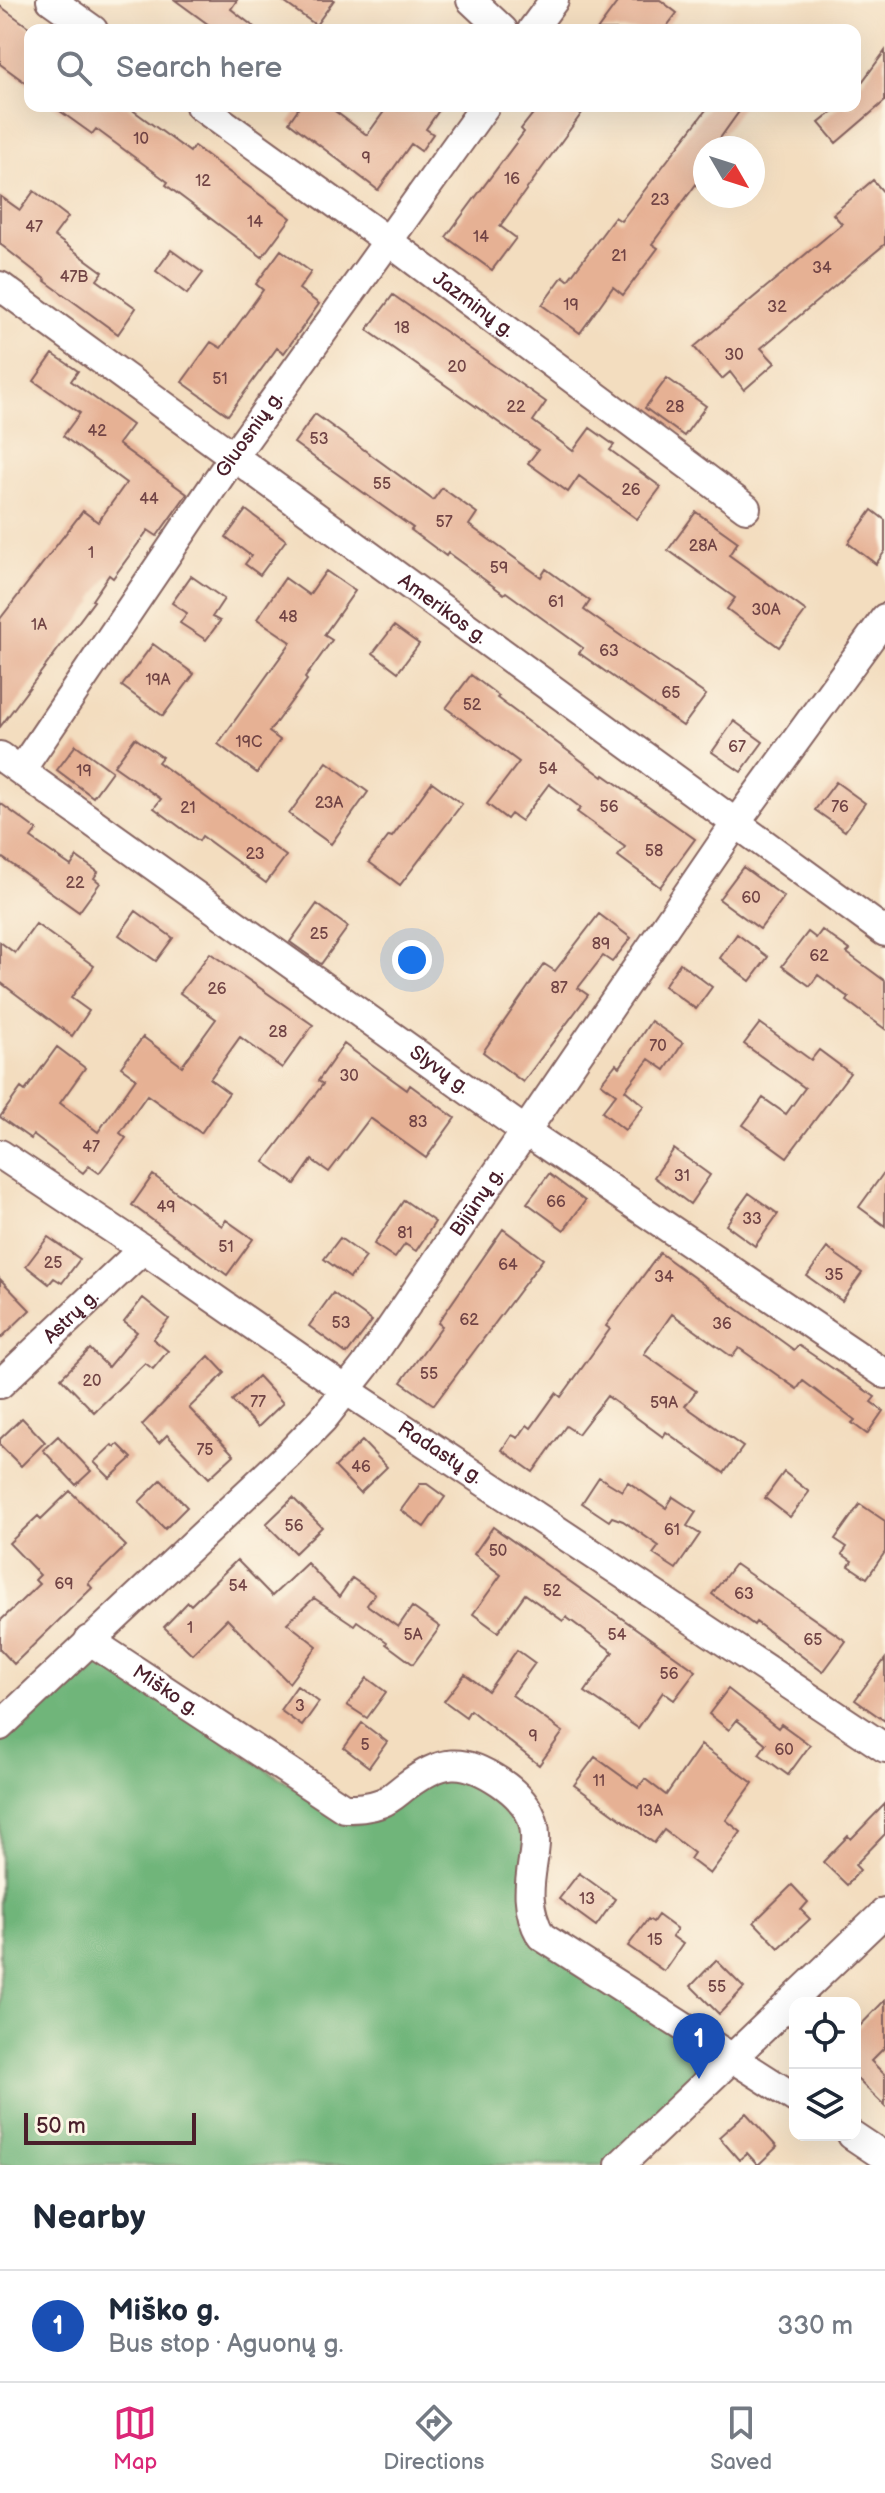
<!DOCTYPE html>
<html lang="en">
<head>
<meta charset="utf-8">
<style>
  :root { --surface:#fff; --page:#f6f6f7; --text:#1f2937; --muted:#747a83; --line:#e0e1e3; --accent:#db2777 }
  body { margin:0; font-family:"Balsamiq Sans",sans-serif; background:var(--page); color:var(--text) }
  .controls { position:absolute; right:24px; bottom:24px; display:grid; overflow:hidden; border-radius:16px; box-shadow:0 8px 32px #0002 }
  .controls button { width:72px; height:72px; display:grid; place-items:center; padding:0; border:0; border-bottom:2px solid var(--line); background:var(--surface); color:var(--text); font:40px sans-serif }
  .compass { position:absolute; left:693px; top:136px; width:72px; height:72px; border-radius:50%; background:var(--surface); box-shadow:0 8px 32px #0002; rotate:129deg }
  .scale { position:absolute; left:24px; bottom:20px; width:172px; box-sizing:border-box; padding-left:8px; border:4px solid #4a1f2b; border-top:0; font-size:22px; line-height:28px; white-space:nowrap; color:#4a1f2b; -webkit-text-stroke:6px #fcf5e5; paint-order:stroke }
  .you { position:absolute; left:412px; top:960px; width:28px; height:28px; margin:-20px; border:6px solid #fff; border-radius:50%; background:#1a73e8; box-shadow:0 0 0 12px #1a73e833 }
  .badge { display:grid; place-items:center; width:52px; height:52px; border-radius:50%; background:var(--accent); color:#fff; font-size:26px; font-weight:700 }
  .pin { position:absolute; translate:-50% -66px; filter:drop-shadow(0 2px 4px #0008) }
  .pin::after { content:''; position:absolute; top:42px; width:28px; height:24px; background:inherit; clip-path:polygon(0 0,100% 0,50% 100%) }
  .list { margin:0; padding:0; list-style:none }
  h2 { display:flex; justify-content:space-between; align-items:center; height:104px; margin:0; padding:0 32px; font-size:34px }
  h2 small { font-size:26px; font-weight:400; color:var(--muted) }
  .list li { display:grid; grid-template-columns:52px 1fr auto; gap:24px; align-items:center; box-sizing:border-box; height:112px; padding:0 32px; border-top:2px solid var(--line) }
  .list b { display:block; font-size:30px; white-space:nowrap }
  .list p { margin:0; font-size:26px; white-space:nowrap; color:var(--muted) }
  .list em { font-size:26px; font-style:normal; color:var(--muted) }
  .icon { flex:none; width:44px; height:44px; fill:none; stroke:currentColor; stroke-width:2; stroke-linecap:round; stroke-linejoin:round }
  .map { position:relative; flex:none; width:885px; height:2165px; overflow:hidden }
  .search { position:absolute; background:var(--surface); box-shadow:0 8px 32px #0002; left:24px; right:24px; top:24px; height:88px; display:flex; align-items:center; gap:20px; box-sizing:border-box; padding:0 28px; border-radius:16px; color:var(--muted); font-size:30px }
  .sheet { height:216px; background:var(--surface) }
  nav { display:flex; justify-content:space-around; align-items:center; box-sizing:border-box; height:112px; border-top:2px solid var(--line); background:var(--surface); font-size:22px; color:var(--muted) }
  nav a { display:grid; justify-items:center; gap:4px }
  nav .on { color:var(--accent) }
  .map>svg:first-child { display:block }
  .forest { fill:#6fb57a; stroke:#5c6a52; stroke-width:2 }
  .building { fill:#e6b194 }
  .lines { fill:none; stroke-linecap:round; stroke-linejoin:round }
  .street-casing { stroke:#85625f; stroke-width:32 }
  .street { stroke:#fff; stroke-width:28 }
  .labels { text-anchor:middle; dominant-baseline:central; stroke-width:7; stroke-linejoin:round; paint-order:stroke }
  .number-label { font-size:16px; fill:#714445 }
  .street-label { font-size:20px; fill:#4a1f2b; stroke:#fcf5e5 }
</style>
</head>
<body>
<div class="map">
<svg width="885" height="2165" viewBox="0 0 885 2165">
  <rect width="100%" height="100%" fill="#fcf5e5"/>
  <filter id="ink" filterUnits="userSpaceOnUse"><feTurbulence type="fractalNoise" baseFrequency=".0125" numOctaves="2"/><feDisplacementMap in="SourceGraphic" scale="16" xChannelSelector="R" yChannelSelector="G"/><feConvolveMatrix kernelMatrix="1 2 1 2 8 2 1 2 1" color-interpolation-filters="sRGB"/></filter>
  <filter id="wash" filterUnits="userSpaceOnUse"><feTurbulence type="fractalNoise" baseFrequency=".006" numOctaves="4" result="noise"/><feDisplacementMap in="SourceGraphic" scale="32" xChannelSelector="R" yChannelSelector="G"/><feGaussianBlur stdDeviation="1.8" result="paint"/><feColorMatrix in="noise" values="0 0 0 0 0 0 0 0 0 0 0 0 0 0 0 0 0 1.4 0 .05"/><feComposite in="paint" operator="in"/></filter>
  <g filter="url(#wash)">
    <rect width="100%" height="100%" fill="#f3ddbf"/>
    <path class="forest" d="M90,1654L351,1824L376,1820L436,1777L457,1775L491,1790L525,1825L523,1918L714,2062L603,2165H0V1740Z"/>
    <g id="blocks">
      <path class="building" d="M175,0H237L231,9L258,30H216Z
        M281,0H334L316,25Z
        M619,0H660L677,13L664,30H597Z
        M0,6L30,28V86L0,64Z
        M885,51V101L836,143L819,123L840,106H855V77L862,82Z
        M53,106H127L190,152L194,146L291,218L262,257L166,185L168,182L96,129L92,134Z
        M300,106H328L367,135L388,106H442L426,129L433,134L421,151L411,144L378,190L289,122Z
        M539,106H587L500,226L516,238L492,270L446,237L524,132L521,129Z
        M709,106H743L713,148H705V172L652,244L658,248L623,295L613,287L580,333L542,305L563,276L568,280L615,217L621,221Z
        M873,180L885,194V244L761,348L775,363L744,390L730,372L722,379L694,347L842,224L833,214Z
        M34,191L68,217L54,236L103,272L97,280L136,308L118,334L45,281L46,280L0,244V196L20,210Z
        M171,250L203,273L187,294L156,271Z
        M281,250L311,272L299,289L319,304L284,353L277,348L228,415L182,382L211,342L221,348L263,290L256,284Z
        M393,295L546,402L533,421L573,451L590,428L614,445L610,450L661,487L637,519L579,476L568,492L528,463L538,450L367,330Z
        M53,354L78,371L71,381L132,425L118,444L187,494L157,536L148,530L113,578L109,575L92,600L94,601L0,727V619L83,511L98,522L126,483L63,436L80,413L34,381Z
        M667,378L706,406L684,436L645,408Z
        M315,414L433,500L442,488L477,513L469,525L541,577L546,569L590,601L584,610L706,695L683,726L579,653L583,648L506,592L504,594L448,553L446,556L411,530L413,528L294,443Z
        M246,510L286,540L260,575L245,564L251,556L226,537Z
        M872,510L885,520V551L876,564L848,543Z
        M696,512L738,542L729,555L806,611L779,647L727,609L735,598L668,550Z
        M326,571L355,591L324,635L332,640L305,678L307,680L269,732L280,740L257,773L218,744L291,642L257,619L285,578L309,595Z
        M191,576L224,599L212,617L220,621L206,640L180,623L187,613L172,603Z
        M394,626L419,644L398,672L373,653Z
        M153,644L194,674L163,716L122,686Z
        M471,675L499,696L497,698L603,777L604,775L695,839L660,887L618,856L625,847L577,812L581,808L549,784L521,821L511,814L507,819L487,804L519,762L446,708Z
        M734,721L763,742L741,772L712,752Z
        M135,738L162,757L158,762L286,856L266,883L202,836L199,841L154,808L161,799L114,766Z
        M76,745L112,771L93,797L57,770Z
        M327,762L368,792L331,844L289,814Z
        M432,782L462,804L400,885L369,862L389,836L392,837Z
        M836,782L865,803L845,831L815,810Z
        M0,803L37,830L31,838L71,866L77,857L98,872L94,878L100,883L79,912L0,856Z
        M743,867L784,897L760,929L719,899Z
        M317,904L348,927L321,964L290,942Z
        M136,911L173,938L156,961L119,935Z
        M599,914L631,938L612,962L603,956L578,988L588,995L523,1082L483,1052L544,964L555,971Z
        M36,924L94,966L71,998L89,1011L72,1036L0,982V942L15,953Z
        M822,930L850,950L847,953L885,981V1029L847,1001L849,998L818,975L810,986L782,966L808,932L816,938Z
        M737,934L768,957L750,981L720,958Z
        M210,953L313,1025L282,1068L240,1037L210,1079L229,1093L201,1133L147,1095L120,1133L126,1138L99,1173L89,1166L83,1173L33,1135L31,1139L0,1117L21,1088L25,1091L57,1047L85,1068L60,1103L98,1132L136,1078L121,1067L143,1037L182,1066L216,1019L180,993Z
        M680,963L712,987L696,1009L664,986Z
        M651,1021L683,1043L665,1070L649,1059L625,1090L644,1106L625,1130L602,1112L616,1094L601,1083L616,1064L620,1067Z
        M760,1023L811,1060L819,1050L850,1073L787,1157L743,1125L763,1098L786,1114L805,1088L744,1044Z
        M344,1044L407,1090L410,1085L455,1118L426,1158L370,1118L329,1172L312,1160L295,1184L264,1162L323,1084L318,1081Z
        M674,1149L710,1175L690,1204L654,1177Z
        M885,1171V1226L859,1207Z
        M549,1174L585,1201L564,1230L527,1203Z
        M153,1175L222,1226L226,1220L253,1239L227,1275L132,1205Z
        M749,1193L778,1214L755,1246L726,1225Z
        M404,1200L435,1222L416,1251L405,1244L395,1258L374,1244Z
        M503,1229L543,1259L434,1405L401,1382L442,1326L438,1323Z
        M48,1237L80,1259L62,1283L54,1278L49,1284L26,1266Z
        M340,1238L366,1257L350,1278L324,1259Z
        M827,1248L862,1273L842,1301L807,1276Z
        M660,1253L794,1350L798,1345L875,1397L871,1402L883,1411L867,1434L852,1423L855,1420L803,1381L797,1389L739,1348L732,1357L672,1314L644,1354L696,1391L685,1406L743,1447L724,1473L666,1432L663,1437L607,1396L578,1434L566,1426L533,1472L502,1450L512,1435L518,1438L527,1425L531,1428L556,1393L561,1397L610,1329L606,1326Z
        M0,1279L30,1310L0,1339Z
        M333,1293L372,1321L347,1354L309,1326Z
        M143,1298L169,1319L153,1339L168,1351L153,1369L145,1363L94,1412L61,1378L90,1349L108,1367L137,1332L124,1322Z
        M209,1356L225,1373L189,1408L234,1455L209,1478L167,1435L159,1443L142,1425Z
        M258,1376L283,1403L258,1427L232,1401Z
        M22,1418L45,1442L21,1466L0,1445V1439Z
        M58,1436L91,1471L76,1485L43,1450Z
        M362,1441L387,1467L360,1493L335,1467Z
        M118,1444L132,1458L110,1478L94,1462L112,1445L115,1447Z
        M784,1472L809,1492L790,1517L765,1498Z
        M599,1477L622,1491L628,1482L666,1508L673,1497L696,1512L687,1526L700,1534L676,1569L653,1554L659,1546L623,1521L612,1517L609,1521L582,1503Z
        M161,1480L187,1507L165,1529L139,1502Z
        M420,1484H427L445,1497L424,1527L401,1510Z
        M70,1491L126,1546L88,1583L92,1588L14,1664L0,1649V1621L39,1584L35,1580L40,1575L9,1543L38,1516L41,1519Z
        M293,1498L322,1527L295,1553L266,1524Z
        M860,1504L885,1521V1552L867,1578L849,1566L852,1561L842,1554L847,1547L835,1539Z
        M493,1527L696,1671L674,1700L663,1692L638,1728L585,1692L613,1652L566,1617L563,1621L525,1594L498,1632L473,1614L501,1575L474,1554Z
        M237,1560L272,1596L307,1563L339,1597L352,1578L375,1594L367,1605L398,1627L412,1607L440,1627L413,1664L386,1644L387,1642L357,1621L354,1625L314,1598L287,1623L317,1646L289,1683L227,1619L192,1654L164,1627L188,1602L191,1605Z
        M735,1564L846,1641L823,1672L756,1622L754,1625L712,1594Z
        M517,1650L535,1663L512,1695L563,1732L539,1765L470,1710L466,1717L444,1701L465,1674L488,1691Z
        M885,1659V1721L855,1700Z
        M367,1678L386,1692L367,1718L347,1705Z
        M297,1686L319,1702L302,1726L280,1710Z
        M728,1689L778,1728L781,1724L810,1745L788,1775L759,1754L766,1744L737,1720L729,1730L709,1714Z
        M362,1723L387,1742L369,1767L344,1748Z
        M701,1745L753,1783L726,1820L741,1832L710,1874L690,1859L694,1853L664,1830L654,1843L574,1785L595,1757L638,1788L645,1779L666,1795Z
        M885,1804V1834L855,1865L860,1870L847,1885L823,1862L848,1836L851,1839Z
        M579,1873L615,1899L596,1926L559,1899Z
        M792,1885L808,1902L801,1910L810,1919L779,1948L754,1922Z
        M658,1915L677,1929L672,1936L683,1944L664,1971L628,1946L648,1919L653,1922Z
        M716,1960L744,1988L719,2014L691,1986Z
        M885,2000V2047L871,2061L885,2075V2106L855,2077V2031Z
        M746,2113L777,2147L758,2165L747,2153L739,2160L719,2137Z"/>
    </g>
  </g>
  <g filter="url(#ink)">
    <use href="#blocks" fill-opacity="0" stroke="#85625f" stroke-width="2"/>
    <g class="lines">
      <defs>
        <g id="street">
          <path d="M51,0L93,30"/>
          <path d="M471,0L503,30"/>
          <path d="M532,30L554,0"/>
          <path id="s1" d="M200,106L388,241L746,508"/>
          <path id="s2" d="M0,286L885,932"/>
          <path id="s3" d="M0,756L525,1131L885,1374"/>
          <path id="s4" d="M21,770L233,457L485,106"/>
          <path id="s5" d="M0,1154L143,1249L346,1390L885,1748"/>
          <path id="s6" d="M0,1384L143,1249"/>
          <path id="s7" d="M89,1640L344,1808C357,1808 368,1808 381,1803C390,1800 398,1792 406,1786C441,1760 462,1756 500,1782C572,1831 505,1872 541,1936L795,2098"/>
          <path id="s8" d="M0,1726L288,1455L323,1419L365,1366L736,823L885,618"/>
          <path d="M852,2135L885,2157"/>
          <path d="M620,2165L885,1912"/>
        </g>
      </defs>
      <use href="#street" class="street-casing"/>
      <use href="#street" class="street"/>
    </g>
  </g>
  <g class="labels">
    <g class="number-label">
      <text x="141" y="139">10</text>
      <text x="366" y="158">9</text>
      <text x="512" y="179">16</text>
      <text x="203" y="181">12</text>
      <text x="660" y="200">23</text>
      <text x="255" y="222">14</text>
      <text x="34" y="227">47</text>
      <text x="481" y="237">14</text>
      <text x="619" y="256">21</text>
      <text x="822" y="268">34</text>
      <text x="74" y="277">47B</text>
      <text x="571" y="305">19</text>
      <text x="777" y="307">32</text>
      <text x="402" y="328">18</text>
      <text x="734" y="355">30</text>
      <text x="457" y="367">20</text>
      <text x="220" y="379">51</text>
      <text x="516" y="407">22</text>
      <text x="675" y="407">28</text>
      <text x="97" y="431">42</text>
      <text x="319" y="439">53</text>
      <text x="382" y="484">55</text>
      <text x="631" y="490">26</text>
      <text x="149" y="499">44</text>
      <text x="444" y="522">57</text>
      <text x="703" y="546">28A</text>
      <text x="91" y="553">1</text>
      <text x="499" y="568">59</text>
      <text x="556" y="602">61</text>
      <text x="766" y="610">30A</text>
      <text x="288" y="617">48</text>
      <text x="39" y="625">1A</text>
      <text x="609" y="651">63</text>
      <text x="158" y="680">19A</text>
      <text x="671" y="693">65</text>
      <text x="472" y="705">52</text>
      <text x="249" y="742">19C</text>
      <text x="737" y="747">67</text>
      <text x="548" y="769">54</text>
      <text x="84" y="771">19</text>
      <text x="329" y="803">23A</text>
      <text x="609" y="807">56</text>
      <text x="840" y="807">76</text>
      <text x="188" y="808">21</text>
      <text x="654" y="851">58</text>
      <text x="255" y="854">23</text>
      <text x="75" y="883">22</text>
      <text x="751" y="898">60</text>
      <text x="319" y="934">25</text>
      <text x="601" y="944">89</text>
      <text x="819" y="956">62</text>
      <text x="559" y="988">87</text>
      <text x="217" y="989">26</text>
      <text x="278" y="1032">28</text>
      <text x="658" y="1046">70</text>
      <text x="349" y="1076">30</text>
      <text x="418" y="1122">83</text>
      <text x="91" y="1147">47</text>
      <text x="682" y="1176">31</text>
      <text x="556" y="1202">66</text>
      <text x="166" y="1207">49</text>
      <text x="752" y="1219">33</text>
      <text x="405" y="1233">81</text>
      <text x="226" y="1247">51</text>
      <text x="53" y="1263">25</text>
      <text x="508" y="1265">64</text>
      <text x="834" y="1275">35</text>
      <text x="664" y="1277">34</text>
      <text x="469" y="1320">62</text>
      <text x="341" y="1323">53</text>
      <text x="722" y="1324">36</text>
      <text x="429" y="1374">55</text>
      <text x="92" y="1381">20</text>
      <text x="258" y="1402">77</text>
      <text x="664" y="1403">59A</text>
      <text x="205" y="1450">75</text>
      <text x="361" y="1467">46</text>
      <text x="294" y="1526">56</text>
      <text x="672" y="1530">61</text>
      <text x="498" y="1551">50</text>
      <text x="64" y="1584">69</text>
      <text x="238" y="1586">54</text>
      <text x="552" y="1591">52</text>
      <text x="744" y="1594">63</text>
      <text x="190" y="1628">1</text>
      <text x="413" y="1635">5A</text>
      <text x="617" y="1635">54</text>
      <text x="813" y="1640">65</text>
      <text x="669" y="1674">56</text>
      <text x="300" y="1706">3</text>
      <text x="533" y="1736">9</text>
      <text x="365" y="1745">5</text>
      <text x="784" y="1750">60</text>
      <text x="599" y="1781">11</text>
      <text x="650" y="1811">13A</text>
      <text x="587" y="1899">13</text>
      <text x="655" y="1940">15</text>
      <text x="717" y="1987">55</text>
    </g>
    <g class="street-label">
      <text stroke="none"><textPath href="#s1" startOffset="338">Jazminų g.</textPath></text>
      <text stroke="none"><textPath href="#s4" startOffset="406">Gluosnių g.</textPath></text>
      <text stroke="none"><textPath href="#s2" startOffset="548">Amerikos g.</textPath></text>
      <text stroke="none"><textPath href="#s3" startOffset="540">Slyvų g.</textPath></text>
      <text stroke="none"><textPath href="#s8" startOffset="712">Bijūnų g.</textPath></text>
      <text stroke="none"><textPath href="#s6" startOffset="98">Astrų g.</textPath></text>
      <text stroke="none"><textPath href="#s5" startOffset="532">Radastų g.</textPath></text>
      <text stroke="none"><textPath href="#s7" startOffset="92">Miško g.</textPath></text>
    </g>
  </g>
</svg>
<div class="controls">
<button><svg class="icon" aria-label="locate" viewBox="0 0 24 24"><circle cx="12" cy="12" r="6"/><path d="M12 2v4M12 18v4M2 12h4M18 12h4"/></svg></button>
<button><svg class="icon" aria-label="layers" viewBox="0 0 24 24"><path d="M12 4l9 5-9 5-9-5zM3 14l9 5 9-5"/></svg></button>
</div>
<svg class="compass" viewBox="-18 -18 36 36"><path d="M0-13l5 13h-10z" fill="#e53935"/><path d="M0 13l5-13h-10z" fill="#747a83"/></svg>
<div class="scale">50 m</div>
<div class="you"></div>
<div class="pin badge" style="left:699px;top:2079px;background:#1a4fb4">1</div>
<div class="search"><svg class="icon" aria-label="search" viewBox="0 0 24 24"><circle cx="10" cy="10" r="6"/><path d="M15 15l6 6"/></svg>Search here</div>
</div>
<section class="sheet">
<h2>Nearby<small></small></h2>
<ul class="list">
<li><span class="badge" style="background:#1a4fb4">1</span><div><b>Miško g.</b><p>Bus stop · Aguonų g.</p></div><em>330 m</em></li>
</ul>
</section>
<nav>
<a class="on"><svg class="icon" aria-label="map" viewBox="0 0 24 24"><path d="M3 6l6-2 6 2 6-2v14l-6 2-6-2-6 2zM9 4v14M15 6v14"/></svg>Map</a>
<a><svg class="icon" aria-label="directions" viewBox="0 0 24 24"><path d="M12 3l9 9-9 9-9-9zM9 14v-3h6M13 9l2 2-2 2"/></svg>Directions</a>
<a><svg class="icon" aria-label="saved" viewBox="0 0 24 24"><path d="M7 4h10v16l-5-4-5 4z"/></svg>Saved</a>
</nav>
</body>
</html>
